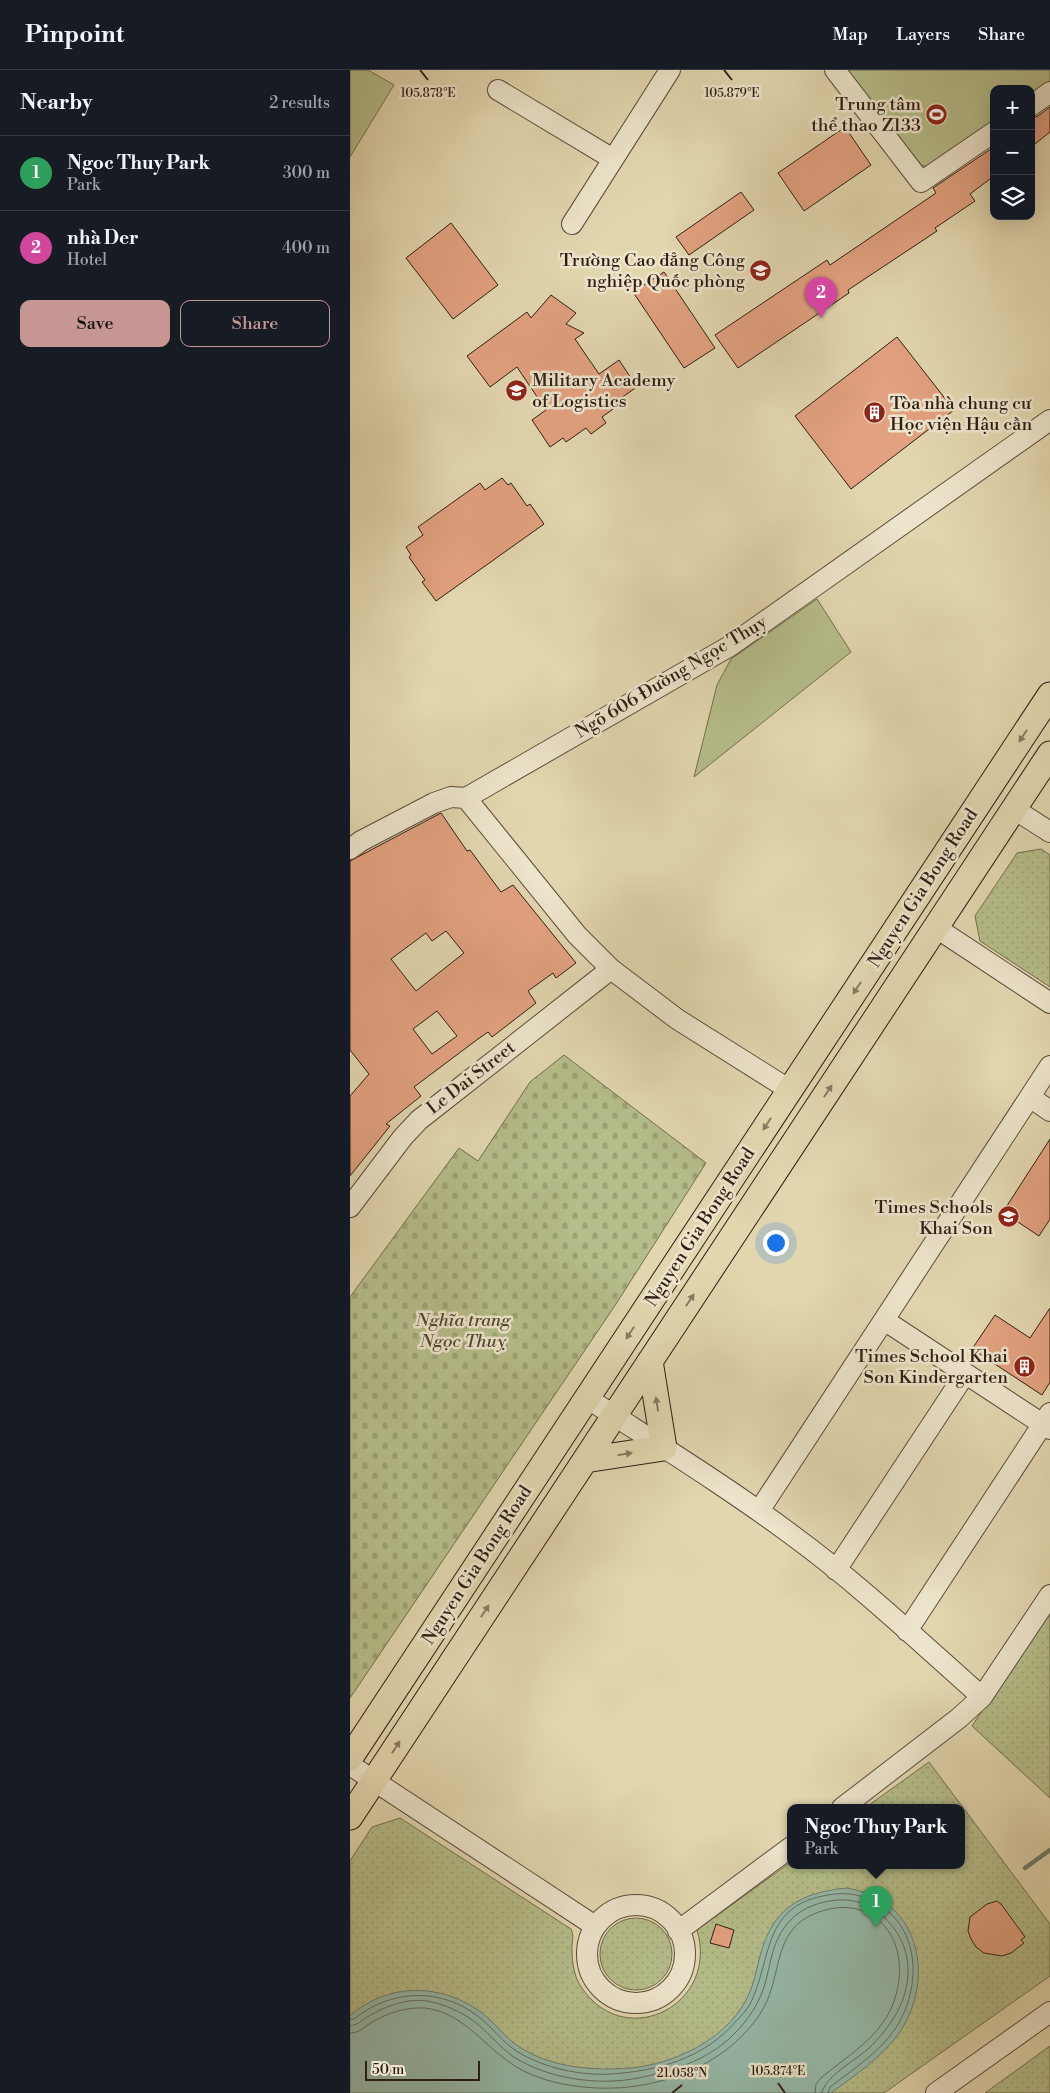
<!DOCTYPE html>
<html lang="en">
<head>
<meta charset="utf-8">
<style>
  :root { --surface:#171b24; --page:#20242c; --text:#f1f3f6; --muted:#9ea1a6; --line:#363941; --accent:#c59692 }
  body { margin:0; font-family:"Libre Bodoni",serif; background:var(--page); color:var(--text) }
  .controls { position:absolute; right:15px; top:15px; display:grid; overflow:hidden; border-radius:10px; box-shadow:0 5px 20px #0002 }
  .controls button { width:45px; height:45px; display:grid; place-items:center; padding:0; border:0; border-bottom:1px solid var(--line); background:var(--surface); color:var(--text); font:25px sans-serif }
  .scale { position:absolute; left:15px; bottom:12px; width:115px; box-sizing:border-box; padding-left:5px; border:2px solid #2f1e15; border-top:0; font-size:14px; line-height:18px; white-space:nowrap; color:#2f1e15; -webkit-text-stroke:4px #ece4cb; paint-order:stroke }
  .you { position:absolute; left:425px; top:1172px; width:18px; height:18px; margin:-12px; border:4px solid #fff; border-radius:50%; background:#1a73e8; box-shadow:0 0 0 8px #1a73e833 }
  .badge { display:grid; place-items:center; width:32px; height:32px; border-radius:50%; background:var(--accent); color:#fff; font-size:16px; font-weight:700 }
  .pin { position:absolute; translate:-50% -41px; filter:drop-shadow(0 1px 2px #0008) }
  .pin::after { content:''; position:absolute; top:26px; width:18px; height:15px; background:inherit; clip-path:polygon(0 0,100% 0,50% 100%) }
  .popup { position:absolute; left:437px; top:1734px; width:178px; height:65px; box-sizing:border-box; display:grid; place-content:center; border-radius:10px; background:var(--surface); filter:drop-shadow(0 1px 4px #0005); font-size:16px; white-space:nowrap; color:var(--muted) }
  .popup b { font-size:19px; color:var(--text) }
  .popup::after { content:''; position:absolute; left:50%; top:100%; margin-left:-10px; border:10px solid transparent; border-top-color:var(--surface) }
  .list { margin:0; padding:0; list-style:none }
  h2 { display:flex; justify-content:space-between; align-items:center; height:65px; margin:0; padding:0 20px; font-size:21px }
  h2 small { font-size:16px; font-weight:400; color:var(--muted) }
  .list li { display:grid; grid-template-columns:32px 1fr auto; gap:15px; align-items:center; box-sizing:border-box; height:75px; padding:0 20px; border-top:1px solid var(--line) }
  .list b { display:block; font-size:19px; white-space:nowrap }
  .list p { margin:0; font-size:16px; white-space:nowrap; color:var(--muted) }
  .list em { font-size:16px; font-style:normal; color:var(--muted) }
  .actions { display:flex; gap:10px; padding:15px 20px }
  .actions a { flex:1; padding:11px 0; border:1px solid var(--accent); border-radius:10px; text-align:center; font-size:18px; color:var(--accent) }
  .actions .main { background:var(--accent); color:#111 }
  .icon { flex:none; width:28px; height:28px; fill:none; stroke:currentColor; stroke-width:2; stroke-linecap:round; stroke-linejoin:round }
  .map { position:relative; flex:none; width:700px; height:2023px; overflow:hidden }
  header { display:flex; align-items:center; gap:30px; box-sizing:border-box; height:70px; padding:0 25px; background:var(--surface); border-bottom:1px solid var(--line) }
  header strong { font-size:24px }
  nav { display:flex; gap:28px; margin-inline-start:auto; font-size:18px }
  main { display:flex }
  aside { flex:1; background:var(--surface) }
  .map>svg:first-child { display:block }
  .grass { fill:url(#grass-dots); stroke:#726e50 }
  .cemetery { fill:url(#cemetery-stones); stroke:#726e50 }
  .garden { fill:#b5bd8a; stroke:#726e50 }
  .water { fill:#95b9a9; stroke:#6c7b6e }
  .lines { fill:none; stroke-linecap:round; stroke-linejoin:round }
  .shore { stroke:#626c5f; stroke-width:1 }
  .stream { stroke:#6c7b6e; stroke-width:4.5 }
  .building { fill:#e2a180; stroke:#2f1e15; fill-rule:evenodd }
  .minor-casing { stroke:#5c4c3c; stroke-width:22 }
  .major-casing { stroke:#2f1e15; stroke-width:27 }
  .minor { stroke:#ece4cb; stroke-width:20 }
  .major { stroke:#e2d6af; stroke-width:25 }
  .oneway { fill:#887a62 }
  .ticks { fill:none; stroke:#2f1e15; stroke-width:2 }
  .labels { text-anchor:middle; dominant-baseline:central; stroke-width:5; stroke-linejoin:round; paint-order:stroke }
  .poi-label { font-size:18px; fill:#2f1e15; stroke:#ece4cb; text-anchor:end }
  .street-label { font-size:18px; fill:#2f1e15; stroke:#ece4cb }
  .park-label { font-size:18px; font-style:italic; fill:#504632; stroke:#ece4cb }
  .ticks-label { font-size:12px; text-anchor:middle; fill:#2f1e15; stroke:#ece4cb; stroke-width:5; stroke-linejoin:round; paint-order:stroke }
</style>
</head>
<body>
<header>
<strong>Pinpoint</strong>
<nav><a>Map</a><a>Layers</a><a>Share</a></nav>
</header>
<main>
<aside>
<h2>Nearby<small>2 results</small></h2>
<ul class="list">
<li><span class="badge" style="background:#2e9e5b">1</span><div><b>Ngoc Thuy Park</b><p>Park</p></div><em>300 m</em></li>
<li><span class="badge" style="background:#d1479c">2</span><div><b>nhà Der</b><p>Hotel</p></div><em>400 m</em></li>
</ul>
<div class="actions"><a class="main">Save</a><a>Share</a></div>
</aside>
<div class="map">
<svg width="700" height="2023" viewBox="0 0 700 2023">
  <defs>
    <pattern id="grass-dots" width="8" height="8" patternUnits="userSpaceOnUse" patternTransform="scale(1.25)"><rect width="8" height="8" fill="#b5bd8a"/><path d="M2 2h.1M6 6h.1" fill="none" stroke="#9ca276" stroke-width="1.8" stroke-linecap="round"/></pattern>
    <pattern id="cemetery-stones" width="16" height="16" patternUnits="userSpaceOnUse" patternTransform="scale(1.25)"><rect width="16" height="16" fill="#b5bd8a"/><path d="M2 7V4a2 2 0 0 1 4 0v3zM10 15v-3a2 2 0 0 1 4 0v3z" fill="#9ca276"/></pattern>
  </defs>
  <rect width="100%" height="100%" fill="#e2d6af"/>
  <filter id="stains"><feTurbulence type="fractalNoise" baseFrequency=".004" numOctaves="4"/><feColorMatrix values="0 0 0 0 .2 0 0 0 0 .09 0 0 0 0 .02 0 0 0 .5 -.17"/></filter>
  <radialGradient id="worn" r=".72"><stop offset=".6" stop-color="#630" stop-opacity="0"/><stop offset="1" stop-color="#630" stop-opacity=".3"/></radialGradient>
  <path class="grass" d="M691,779L700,785V917L630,871L625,846L667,783Z
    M700,1536V1728L622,1656Z
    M579,1692L700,1854V1906L534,2023H0V1791L22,1757L50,1748L221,1859C225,1868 221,1873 222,1881C222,1895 225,1910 234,1921C279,1981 369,1933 347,1860L441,1792V1796H611V1738H515Z
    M250 1884a36 36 0 1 1 72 0a36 36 0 1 1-72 0Z
    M700,1976V2023H635Z"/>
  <path class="cemetery" d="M214,985L356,1093L266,1234L0,1628V1227L109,1078L128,1091L180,1012Z"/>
  <path class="garden" d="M0,0H18L44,15L0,87Z
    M498,0H700V17L681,31V19H644V58L588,99L567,94Z
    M467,529L501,582L344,707L367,615L381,589Z"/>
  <path class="water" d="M497,1818C510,1821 525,1824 536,1833C576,1863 577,1923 549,1963C532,1987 504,2006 481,2023H0V1946C38,1912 92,1913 132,1943C146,1954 156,1969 171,1978C203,1998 244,2001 281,1998C323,1994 373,1971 395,1932C403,1918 406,1902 410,1886C422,1839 451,1822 497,1818Z"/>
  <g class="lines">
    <path class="shore" d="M0,1949H4C41,1919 91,1917 129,1947C143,1958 153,1973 168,1982C194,1998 231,2006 261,2004C308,2001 355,1988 386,1951C391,1946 397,1940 400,1934C423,1888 411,1836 478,1825C493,1822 508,1824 521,1830C571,1854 573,1917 545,1959C531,1981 501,2001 480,2017L478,2023
      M0,1956C8,1955 12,1950 19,1946C36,1936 57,1928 77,1931C94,1934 112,1942 125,1952C139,1963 149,1977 164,1987C198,2009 249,2016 288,2008C322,2001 356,1991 382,1966C398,1951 411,1931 416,1910C418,1903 419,1896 421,1889C429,1853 451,1833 488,1830C503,1829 521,1834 532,1845C548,1860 557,1876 558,1898C559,1930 541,1957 518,1979C507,1989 473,2008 472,2023
      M0,1963C10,1963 14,1957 22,1952C38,1943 56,1937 75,1938C111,1942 132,1973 159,1992C191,2016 247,2022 286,2016C335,2009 382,1986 410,1944C435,1906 419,1857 472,1841C485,1837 497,1836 510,1840C557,1856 558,1916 534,1951C519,1974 492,1990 471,2008L466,2014L465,2023"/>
    <path class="stream" d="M675,1798L700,1780"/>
  </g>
  <path class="building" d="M700,37V62L681,77V48L688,46Z
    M495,57L521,95L454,141L428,103Z
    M644,77V106L620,124L625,131L585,158L587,161L498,220L499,223L388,298L365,265L477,190L480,195L586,123L583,118Z
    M391,122L404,140L339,185L326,167Z
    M101,153L148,215L103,249L56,188Z
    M314,202L365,278L334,298L283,222Z
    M201,225L226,243L216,254L234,263L225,269L249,304L269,290L287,317L271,328L273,332L252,347L256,353L241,364L236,358L216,372L213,368L200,377L182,350L196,340L167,297L140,317L117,286L177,242L181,248Z
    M547,267L604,340L501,419L445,346Z
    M152,408L158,415L161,413L177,436L180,434L194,454L86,531L72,512L75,510L59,487L61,485L56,477L73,465L68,457L130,413L135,420Z
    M91,743L117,781L120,780L151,822L163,815L226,893L206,908L203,903L178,921L186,933L142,967L138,962L128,969L64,1017L71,1026L36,1054L40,1056L0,1106V1026L19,1004L0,980V791ZM96,861L114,883L66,921L41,889L76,863L82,871ZM87,941L107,966L82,984L63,959Z
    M700,1069V1149L689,1166L653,1142Z
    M700,1238V1312L692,1325L622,1279L645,1245L680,1268Z
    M647,1831L651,1834L675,1867L671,1870L674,1873L661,1883L652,1886L634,1883L626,1877L621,1869L618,1861L620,1847L637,1834Z
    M366,1854L384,1860L379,1878L360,1873Z"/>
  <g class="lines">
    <defs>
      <path id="minor" d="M485,0L571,112L644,62
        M148,20L263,89
        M681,36L700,22
        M222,154L320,0
        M116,728L227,865L261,899L327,949L440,1020
        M664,739L700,762
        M0,779L11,771L84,733L101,727L116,728L380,576L700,350
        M585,857L700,933
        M680,1027L700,1041
        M0,1137L53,1067L69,1050L261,899
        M534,1250L700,1359
        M237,1328C306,1373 376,1416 442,1465C509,1514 570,1572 632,1627
        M409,1441L700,996
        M486,1500L615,1304
        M557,1561L700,1343
        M0,1695L245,1856
        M492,1738L609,1648L632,1627L700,1525
        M237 1884a49 49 0 1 1 98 0a49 49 0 1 1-98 0Z
        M328,1861L441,1777
        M586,2023L700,1942"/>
      <path id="major" d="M235,1390L314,1378L300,1291
        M0,1688L700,625
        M0,1747L700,684"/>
    </defs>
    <use href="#minor" class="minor-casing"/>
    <use href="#major" class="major-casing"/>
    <use href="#minor" class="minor"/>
    <use href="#major" class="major"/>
  </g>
  <defs><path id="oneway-solid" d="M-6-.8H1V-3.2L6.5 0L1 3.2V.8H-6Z" transform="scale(1.25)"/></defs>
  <g class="oneway">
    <use href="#oneway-solid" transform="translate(673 666) rotate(123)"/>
    <use href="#oneway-solid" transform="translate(507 918) rotate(123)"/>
    <use href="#oneway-solid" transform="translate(478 1021) rotate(-57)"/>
    <use href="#oneway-solid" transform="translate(417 1054) rotate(123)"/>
    <use href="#oneway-solid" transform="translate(340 1230) rotate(-57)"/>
    <use href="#oneway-solid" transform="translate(280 1263) rotate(123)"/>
    <use href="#oneway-solid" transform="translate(307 1334) rotate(-99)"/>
    <use href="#oneway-solid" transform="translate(275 1384) rotate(-9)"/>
    <use href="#oneway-solid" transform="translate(135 1541) rotate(-57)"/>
    <use href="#oneway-solid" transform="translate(46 1677) rotate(-57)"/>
  </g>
  <path class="ticks" d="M70,0L78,10M374,0L382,10M428,2013L435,2023M322,2023L332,2015"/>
  <defs>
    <symbol id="stadium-disc" viewBox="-11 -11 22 22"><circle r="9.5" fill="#8f2418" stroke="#ece4cb"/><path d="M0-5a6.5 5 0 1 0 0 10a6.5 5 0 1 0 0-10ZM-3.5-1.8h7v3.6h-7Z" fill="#fff"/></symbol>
    <symbol id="university-disc" viewBox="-11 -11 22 22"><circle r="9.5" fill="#8f2418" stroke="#ece4cb"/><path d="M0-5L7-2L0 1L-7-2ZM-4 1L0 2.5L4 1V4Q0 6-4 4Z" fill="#fff"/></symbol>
    <symbol id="building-disc" viewBox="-11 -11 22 22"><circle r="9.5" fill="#8f2418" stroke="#ece4cb"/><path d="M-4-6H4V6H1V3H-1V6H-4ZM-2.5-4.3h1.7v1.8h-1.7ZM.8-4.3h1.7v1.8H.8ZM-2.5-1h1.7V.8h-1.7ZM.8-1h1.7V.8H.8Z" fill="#fff"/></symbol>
    <symbol id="school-disc" viewBox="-11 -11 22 22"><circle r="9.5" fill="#8f2418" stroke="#ece4cb"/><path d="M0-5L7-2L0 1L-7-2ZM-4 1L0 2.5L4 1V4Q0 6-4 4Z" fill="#fff"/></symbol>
  </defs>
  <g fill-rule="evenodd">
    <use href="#stadium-disc" x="574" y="32" width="25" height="25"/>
    <use href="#university-disc" x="398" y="188" width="25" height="25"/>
    <use href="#university-disc" x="154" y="308" width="25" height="25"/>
    <use href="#building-disc" x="512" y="330" width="25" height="25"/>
    <use href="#school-disc" x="646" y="1134" width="25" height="25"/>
    <use href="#building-disc" x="662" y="1284" width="25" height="25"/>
  </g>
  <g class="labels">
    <g class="poi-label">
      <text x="571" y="34">Trung tâm<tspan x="571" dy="21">thể thao Z133</tspan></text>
      <text x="395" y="190">Trường Cao đẳng Công<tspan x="395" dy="21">nghiệp Quốc phòng</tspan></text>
      <text x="182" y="310" text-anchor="start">Military Academy<tspan x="182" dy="21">of Logistics</tspan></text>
      <text x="540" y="333" text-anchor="start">Tòa nhà chung cư<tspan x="540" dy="21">Học viện Hậu cần</tspan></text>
      <text x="643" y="1137">Times Schools<tspan x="643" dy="21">Khai Son</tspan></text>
      <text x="658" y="1286">Times School Khai<tspan x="658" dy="21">Son Kindergarten</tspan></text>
    </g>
    <g class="street-label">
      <text transform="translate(321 607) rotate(-31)">Ngõ 606 Đường Ngọc Thụy</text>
      <text transform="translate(573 818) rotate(-57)">Nguyen Gia Bong Road</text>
      <text transform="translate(121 1008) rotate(-38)">Le Dai Street</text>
      <text transform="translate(350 1157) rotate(-57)">Nguyen Gia Bong Road</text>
      <text transform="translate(127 1495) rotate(-57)">Nguyen Gia Bong Road</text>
    </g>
    <g class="park-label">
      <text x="113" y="1250">Nghĩa trang<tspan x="113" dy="21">Ngọc Thuỵ</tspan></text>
    </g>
  </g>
  <g class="ticks-label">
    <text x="78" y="27">105.878°E</text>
    <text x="382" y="27">105.879°E</text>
    <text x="428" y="2005">105.874°E</text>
    <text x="332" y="2007">21.058°N</text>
  </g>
  <rect width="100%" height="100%" filter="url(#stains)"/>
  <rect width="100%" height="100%" fill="url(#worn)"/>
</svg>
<div class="controls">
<button>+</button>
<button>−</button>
<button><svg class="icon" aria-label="layers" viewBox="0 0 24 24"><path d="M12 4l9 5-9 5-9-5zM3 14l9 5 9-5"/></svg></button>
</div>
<div class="scale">50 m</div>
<div class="you"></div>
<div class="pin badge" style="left:526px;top:1857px;background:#2e9e5b">1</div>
<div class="popup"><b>Ngoc Thuy Park</b>Park</div>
<div class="pin badge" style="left:471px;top:248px;background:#d1479c">2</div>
</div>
</main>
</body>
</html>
